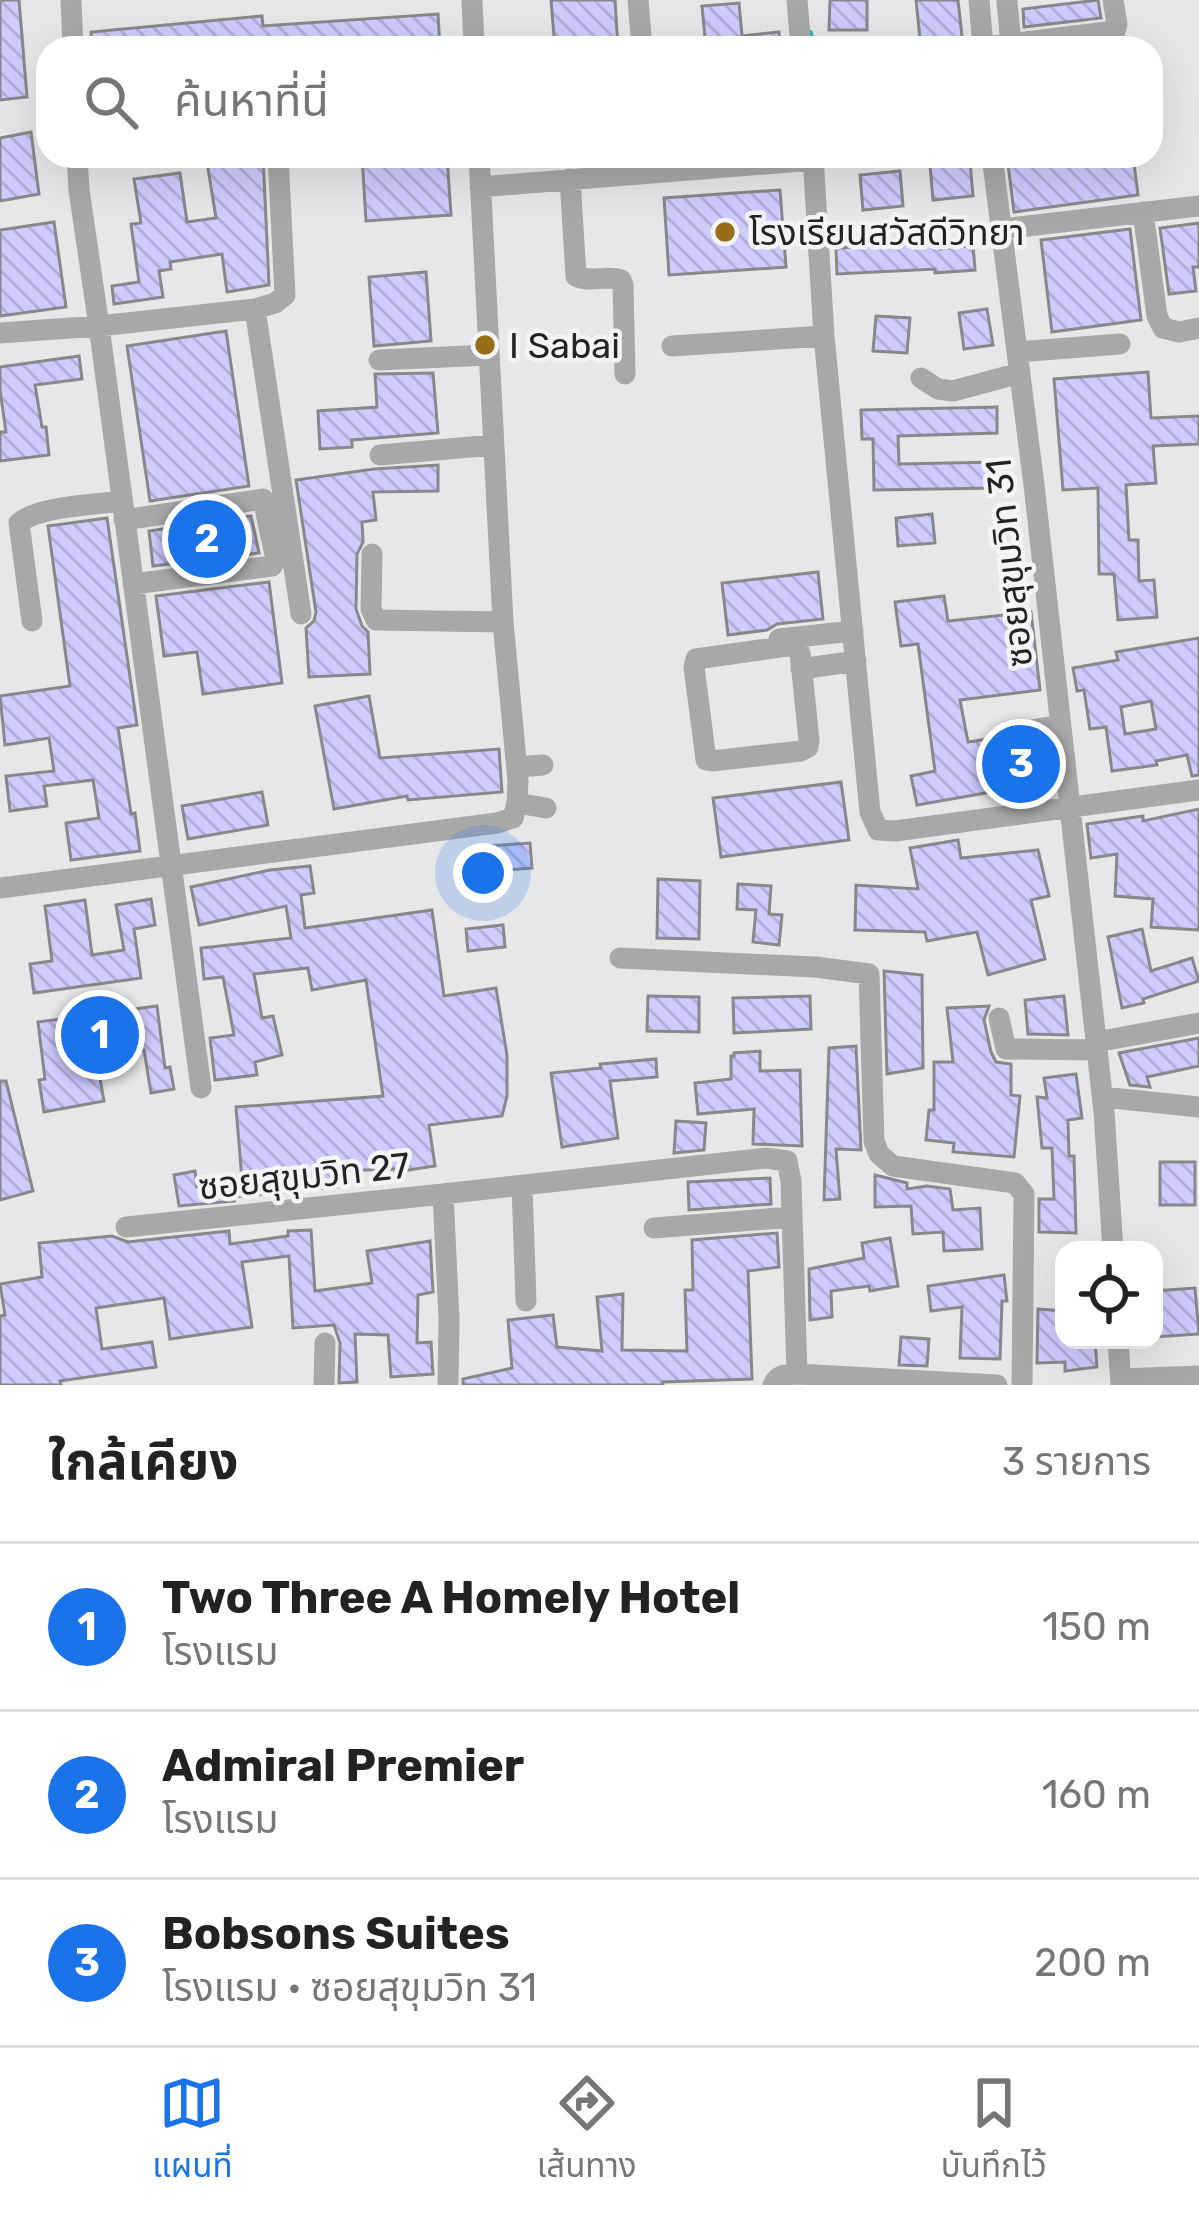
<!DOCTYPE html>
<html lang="th">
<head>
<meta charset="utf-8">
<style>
  :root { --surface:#fff; --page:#f2f2f2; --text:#222; --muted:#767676; --line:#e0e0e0; --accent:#1a73e8 }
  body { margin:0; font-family:Rubik,"Noto Sans Thai",sans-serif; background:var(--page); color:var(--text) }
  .controls { position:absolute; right:36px; bottom:36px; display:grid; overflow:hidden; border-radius:24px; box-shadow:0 12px 48px #0002 }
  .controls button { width:108px; height:108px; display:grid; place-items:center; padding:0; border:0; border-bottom:3px solid var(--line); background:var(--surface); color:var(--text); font:60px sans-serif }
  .you { position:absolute; left:483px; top:873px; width:42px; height:42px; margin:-30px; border:9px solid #fff; border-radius:50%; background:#1a73e8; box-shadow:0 0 0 18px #1a73e833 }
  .badge { display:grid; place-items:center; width:78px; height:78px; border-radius:50%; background:var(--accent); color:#fff; font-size:39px; font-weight:700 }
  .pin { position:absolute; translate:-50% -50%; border:6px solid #fff; box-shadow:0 3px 12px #0006 }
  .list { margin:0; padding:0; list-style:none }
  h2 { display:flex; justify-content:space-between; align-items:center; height:156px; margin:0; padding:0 48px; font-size:51px }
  h2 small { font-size:39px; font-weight:400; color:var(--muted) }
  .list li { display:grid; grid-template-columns:78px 1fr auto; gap:36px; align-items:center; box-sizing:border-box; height:168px; padding:0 48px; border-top:3px solid var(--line) }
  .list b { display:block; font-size:45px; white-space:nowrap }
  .list p { margin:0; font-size:39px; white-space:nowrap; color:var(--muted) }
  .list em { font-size:39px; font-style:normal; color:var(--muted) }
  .icon { flex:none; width:66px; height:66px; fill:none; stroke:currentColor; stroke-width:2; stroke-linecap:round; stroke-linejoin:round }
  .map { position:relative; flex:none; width:1199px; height:1385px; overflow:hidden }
  .search { position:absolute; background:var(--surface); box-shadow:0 12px 48px #0002; left:36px; right:36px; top:36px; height:132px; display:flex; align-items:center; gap:30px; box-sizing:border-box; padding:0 42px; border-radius:36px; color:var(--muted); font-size:45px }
  .sheet { height:660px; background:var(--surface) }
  nav { display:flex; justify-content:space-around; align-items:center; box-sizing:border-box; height:168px; border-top:3px solid var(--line); background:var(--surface); font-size:33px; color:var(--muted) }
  nav a { display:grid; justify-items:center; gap:6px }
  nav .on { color:var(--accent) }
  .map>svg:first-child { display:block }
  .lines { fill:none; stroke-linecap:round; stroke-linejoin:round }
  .stream { stroke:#1eb5ba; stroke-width:6 }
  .building { fill:url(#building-back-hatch); stroke:#88888a; stroke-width:3; fill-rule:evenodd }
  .minor { stroke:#a9a8a8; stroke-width:21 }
  .poi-dot { fill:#966e18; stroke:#f4f4f7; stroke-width:4.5 }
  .labels { text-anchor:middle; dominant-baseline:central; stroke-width:9; stroke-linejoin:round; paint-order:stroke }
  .poi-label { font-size:36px; fill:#232324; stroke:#f4f4f7; text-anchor:start }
  .street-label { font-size:36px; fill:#232324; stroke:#f4f4f7 }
</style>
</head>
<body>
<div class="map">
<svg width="1199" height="1385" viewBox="0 0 1199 1385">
  <defs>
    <pattern id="building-back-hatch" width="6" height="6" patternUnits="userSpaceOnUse" patternTransform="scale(3)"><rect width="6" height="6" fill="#ceccfe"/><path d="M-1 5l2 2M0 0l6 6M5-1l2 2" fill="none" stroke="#b1afda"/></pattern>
  </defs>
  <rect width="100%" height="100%" fill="#e7e7ea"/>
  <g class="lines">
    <path class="stream" d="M810,33L812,48"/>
  </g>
  <path class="building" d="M0,0H19L27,97L0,100Z
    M551,0H615L618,48H555Z
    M830,0H867V30H829Z
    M916,0H958L963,45L921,48Z
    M1098,0L1101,18L1024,27L1023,9Z
    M739,3L742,36L779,32L780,48H706L702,6Z
    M438,14L440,48H92L91,32L262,16L263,26Z
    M31,132L39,194L0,201V138Z
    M206,156H263L269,285L227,292L222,254L170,262L171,269L159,271L163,297L114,304L112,286L139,282L131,224L141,223L134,179L180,173L187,222L216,218Z
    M362,156H447L451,215L366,221Z
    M1007,156H1133L1138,195L1014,212Z
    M970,161L973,196L933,200L930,165Z
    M900,171L903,206L863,210L860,175Z
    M780,190L786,267L669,275L664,198Z
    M54,222L66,307L0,316V230Z
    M1199,223V267H1193L1196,291L1169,294L1160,228Z
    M1130,229L1141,320L1052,332L1041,240Z
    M940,243V249L973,245L975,270L935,273V269L837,274L836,248Z
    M426,272L431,341L374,346L369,277Z
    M987,309L993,345L964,349L959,313Z
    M876,316L910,318L907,353L873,351Z
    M226,331L249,486L150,501L127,346Z
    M79,356L82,379L35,385L42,427H46L49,455L0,461V432H6L0,390V367Z
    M1148,372L1151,418L1199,416V444L1153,446L1156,483L1126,485L1129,540H1138L1139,581L1154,580L1157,617L1118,620L1114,574H1099L1098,488L1063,490L1054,379Z
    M433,373L438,433L352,440V447L320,449L318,411L377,407L375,374Z
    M997,407V433L898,436L899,464L998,462V488L874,490L873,439H862L861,410Z
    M438,465V491L373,492L376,520L362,522L363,542L357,554L356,609L362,626L368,632L370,674L309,677L306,628L314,621L316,612L296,480L374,469Z
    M932,514L935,543L898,546L896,518Z
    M251,516L259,553L153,566L149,531Z
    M107,518L137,725L118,728L131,814L135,813L140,851L71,860L66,823L99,818L93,780L44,786L47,806L10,811L6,776L54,771L49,738L5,745L0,696L70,686L48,526Z
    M818,572L823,619L777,624L767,630L728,635L722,583Z
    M269,582L282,683L203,694L197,652L164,656L156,596Z
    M944,596L948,621L1031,612L1040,690L960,700L968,742L1012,735L1022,745L1045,743L1053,789L998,797L997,791L917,805L911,776L935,771L918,644L901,646L895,602Z
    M1199,638V775L1192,776L1187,755L1156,761L1157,765L1112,771L1106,727L1090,729L1084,690L1077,691L1073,668L1118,660L1116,652ZM1151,701L1156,729L1125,734L1121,707Z
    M369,696L380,758L499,749L502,792L408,800L407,796L334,809L315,706Z
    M841,782L849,840L721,857L713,798Z
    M262,792L268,825L188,839L182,806Z
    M1199,809V930L1151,927L1153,899L1115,896L1117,854L1091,858L1087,824L1143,816V821Z
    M958,840L961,858L1038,850L1049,896L1031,900L1045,959L988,975L977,932L927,941L925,932L855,930L856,885L918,889L910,848Z
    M530,843L532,868L474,872L472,847Z
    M310,866L314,893L301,895L305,928L432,910L444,996L496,988L507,1055V1096L502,1116L429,1125L435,1166L395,1172V1169L336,1171L337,1187L233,1197L234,1201L179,1206L174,1175L195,1171L197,1187L242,1180L236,1107L383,1096L366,980L312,990L308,968L254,974L262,1018L273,1016L282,1055L255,1062L257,1075L215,1080L210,1038L234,1035L223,977L204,979L201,948L291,938L286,906L199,925L191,887L270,870Z
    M658,879L700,881L699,939L657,938Z
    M738,884L771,886L769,914L782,915L779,945L753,942L756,910L737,909Z
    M151,899L155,925L134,929L141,978L34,993L30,964L52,961L45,906L85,900L92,955L124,950L116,905Z
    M503,925L505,947L468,951L466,929Z
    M1142,929L1151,971L1192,958L1199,981L1143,999L1144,1003L1122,1008L1108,937Z
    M884,971L922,975L923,1068L887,1074Z
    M648,996L699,997V1032L647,1031Z
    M810,996L811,1029L734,1033L733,998Z
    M1064,996L1068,1035L1028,1034L1025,1000Z
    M157,1006L165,1068L170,1067L174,1089L151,1093L144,1050L96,1056L104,1101L44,1112L39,1080L45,1079L38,1022Z
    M989,1006L984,1020L991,1052L996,1062L1011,1064V1095L1020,1096L1014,1157L953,1152L954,1143L926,1140L929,1110H934V1062H953L947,1008Z
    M1199,1038V1066L1147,1077L1150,1087L1130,1085L1119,1053Z
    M856,1046L861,1150L836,1149L840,1199L824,1200L829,1048Z
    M760,1051V1071L800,1070L802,1146L753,1144L754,1109L698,1114L695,1083L731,1079V1056H734V1053Z
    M656,1059L657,1077L610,1081L618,1138L562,1147L551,1073L601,1068L600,1064Z
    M1076,1074L1082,1118L1068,1120L1069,1156H1074L1076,1233L1039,1232V1199H1054L1052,1148H1042L1037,1097L1047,1098L1044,1078Z
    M0,1081H6L33,1191L0,1200Z
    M676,1121L706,1123L704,1150L674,1153Z
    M1160,1162H1195V1205H1160Z
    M875,1175L907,1183V1189L927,1186L950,1189L953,1210L980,1208L982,1249L944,1251L943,1232L913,1234L911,1206L875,1207Z
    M770,1178L771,1204L689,1210L688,1182Z
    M311,1230L315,1291L372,1283L367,1251L430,1241L433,1292L418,1295L417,1343L431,1342L433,1374L391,1377L388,1335L355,1334L357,1382L339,1383L340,1343L334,1325L293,1328L289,1256L242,1262L252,1327L170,1339L164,1298L96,1308L102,1349L152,1342L156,1367L60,1381L61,1385H0V1316L5,1315L0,1284L42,1277L39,1243L112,1236L128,1242L229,1231L230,1244L288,1236V1231Z
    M777,1233L779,1267L748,1271L752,1379L663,1382V1385H463V1379L512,1368L508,1320L553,1315L557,1347L602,1351L597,1297L623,1294L622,1350L687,1351L685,1290H693L692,1240Z
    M890,1238L898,1286L870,1291L869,1286L831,1291L832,1317L810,1320L809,1269L864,1258L862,1243Z
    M1004,1275L1007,1301H1002L1000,1359L960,1358L962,1307L931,1311L928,1286Z
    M1195,1288L1199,1334L1154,1337V1291Z
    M1038,1309L1064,1311V1340H1095L1097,1367L1065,1371V1362L1037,1363Z
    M901,1337L929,1339L927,1366L899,1365Z"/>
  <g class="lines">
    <path class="minor" d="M71,0L73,48
      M472,0L474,48
      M638,0L642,48
      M797,0L801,48
      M979,0L983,48
      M1007,2L1011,44
      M983,47L1115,31L1117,24L1113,0
      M77,156L79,190L99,326L201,1088
      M813,156L824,336L870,812L878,830L895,831L1199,790
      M992,156L1034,485L1104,1112L1113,1250
      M570,179L576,276C590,283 606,275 621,280L623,285L625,374
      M480,187L814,160
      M1143,212L1157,316L1163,328L1179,332L1199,328
      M1002,229L1199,206
      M255,309L301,614
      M0,333L99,326L255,309L275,303L285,295L278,156
      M672,346L824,336
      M1017,352L1120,344
      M379,360L489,355
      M921,378L938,389L953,391L1020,373
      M380,455L493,445
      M124,520L263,499L276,559L272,566L133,584
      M372,554L371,609L376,620L503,622
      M32,621L19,523C39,506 94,505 121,501
      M779,639L853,631
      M787,646L796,647L800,653L809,740L808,747L801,751L712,761L706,760L694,667L696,659Z
      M801,669L856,661
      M1026,731L1060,725
      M517,767L543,765
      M517,803L546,808
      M0,888L497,823L513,818L517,803L518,781L503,622L479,156
      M620,958L815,967L869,974L874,1141L879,1154L893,1166L1015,1183L1024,1194L1022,1385
      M999,1018L1006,1049L1097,1050
      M1096,1042L1199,1023
      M1103,1097L1199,1107
      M522,1186L526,1301
      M443,1194L766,1158L787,1161L791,1181L797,1374
      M126,1227L443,1194L449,1319L448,1385
      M654,1228L792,1217
      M1118,1340L1121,1385
      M1121,1379L1199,1376
      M324,1385L325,1343
      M773,1385C778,1374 786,1375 797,1374L997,1385"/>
  </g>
  <g class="poi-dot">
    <circle cx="725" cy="232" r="12"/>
    <circle cx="485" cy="345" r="12"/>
  </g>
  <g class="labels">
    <g class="poi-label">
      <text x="749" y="232">โรงเรียนสวัสดีวิทยา</text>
      <text x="509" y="345">I Sabai</text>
    </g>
    <g class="street-label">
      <text transform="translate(1009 563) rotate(-96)">ซอยสุขุมวิท 31</text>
      <text transform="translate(304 1176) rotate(-6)">ซอยสุขุมวิท 27</text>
    </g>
  </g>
</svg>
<div class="controls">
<button><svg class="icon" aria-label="locate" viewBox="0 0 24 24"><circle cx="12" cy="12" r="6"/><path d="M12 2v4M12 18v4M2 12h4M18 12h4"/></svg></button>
</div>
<div class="you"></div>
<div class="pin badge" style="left:100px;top:1035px">1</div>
<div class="pin badge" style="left:207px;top:539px">2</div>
<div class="pin badge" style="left:1021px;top:764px">3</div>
<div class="search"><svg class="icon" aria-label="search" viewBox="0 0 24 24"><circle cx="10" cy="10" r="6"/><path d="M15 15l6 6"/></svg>ค้นหาที่นี่</div>
</div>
<section class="sheet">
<h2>ใกล้เคียง<small>3 รายการ</small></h2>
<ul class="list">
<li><span class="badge">1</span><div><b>Two Three A Homely Hotel</b><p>โรงแรม</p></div><em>150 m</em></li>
<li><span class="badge">2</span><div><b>Admiral Premier</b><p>โรงแรม</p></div><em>160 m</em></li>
<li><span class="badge">3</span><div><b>Bobsons Suites</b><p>โรงแรม · ซอยสุขุมวิท 31</p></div><em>200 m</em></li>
</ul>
</section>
<nav>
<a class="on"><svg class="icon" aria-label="map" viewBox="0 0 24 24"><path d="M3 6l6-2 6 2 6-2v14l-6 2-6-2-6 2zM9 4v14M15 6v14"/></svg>แผนที่</a>
<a><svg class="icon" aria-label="directions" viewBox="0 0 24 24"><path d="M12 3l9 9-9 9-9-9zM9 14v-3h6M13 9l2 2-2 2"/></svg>เส้นทาง</a>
<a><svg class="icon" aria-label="saved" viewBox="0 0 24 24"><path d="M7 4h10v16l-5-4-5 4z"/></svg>บันทึกไว้</a>
</nav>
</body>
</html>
